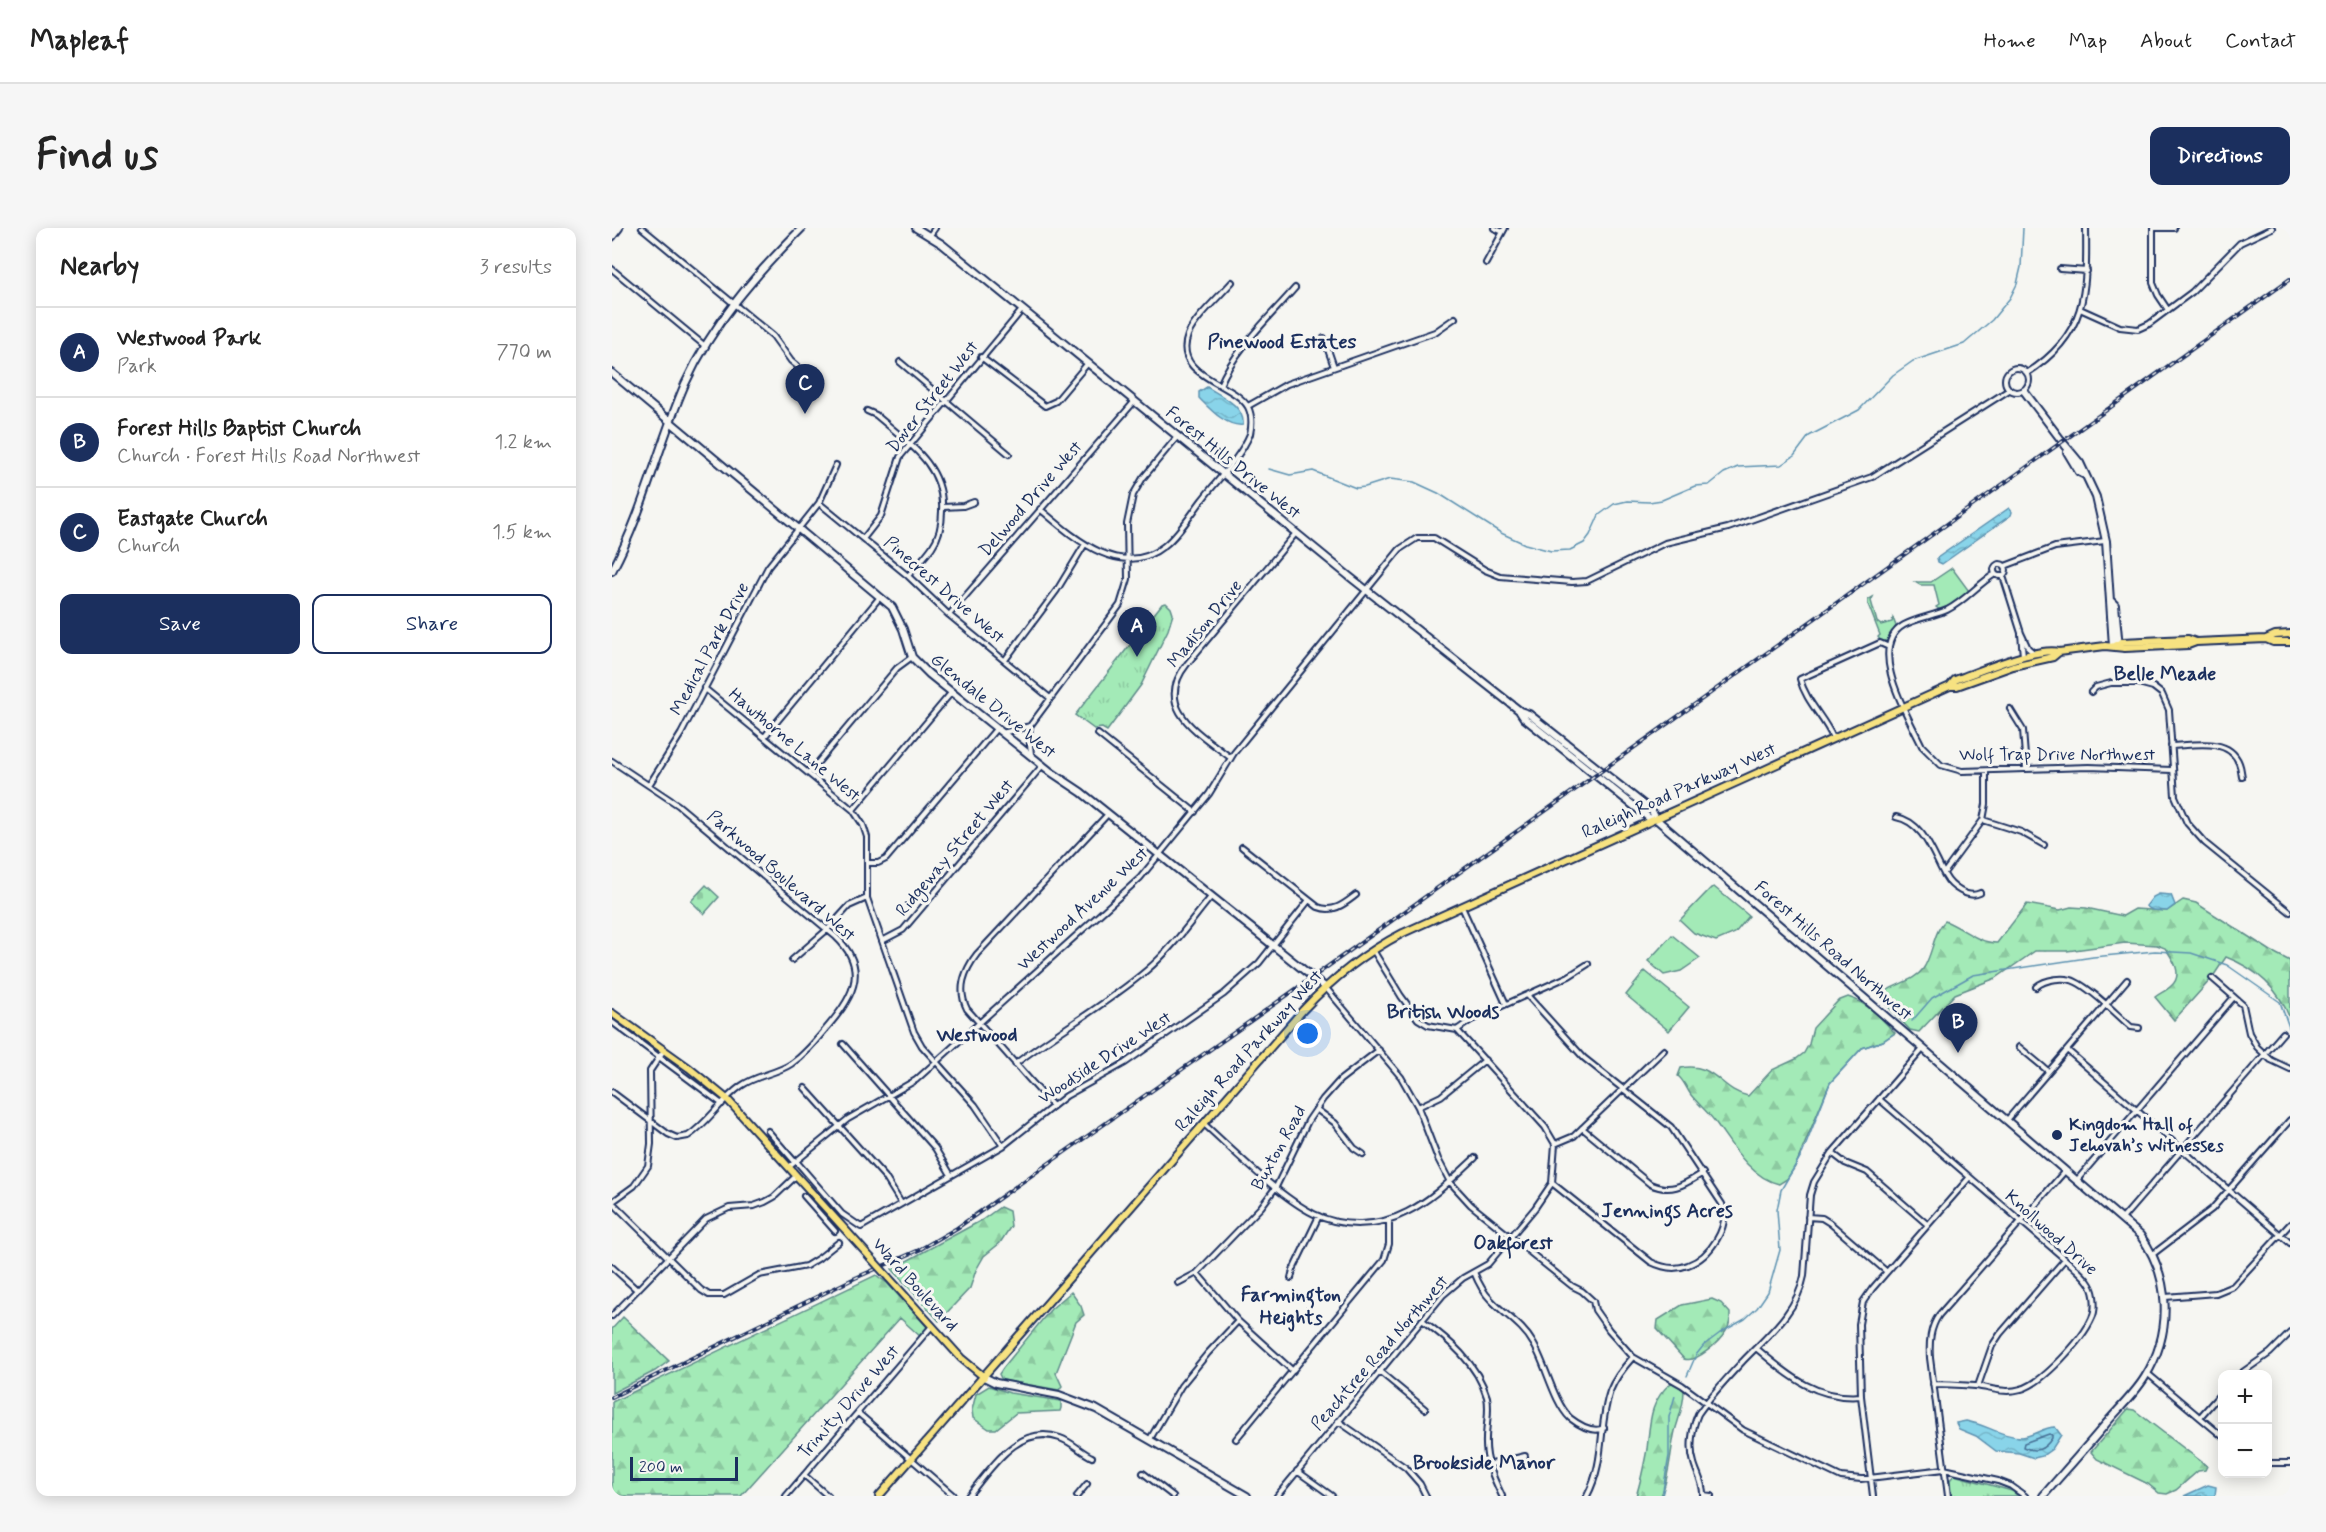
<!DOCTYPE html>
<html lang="en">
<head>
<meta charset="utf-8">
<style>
  :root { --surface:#fff; --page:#f6f6f6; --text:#222; --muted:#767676; --line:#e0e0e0; --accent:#1b2f5e }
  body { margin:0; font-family:Mynerve,sans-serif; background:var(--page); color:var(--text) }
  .controls { position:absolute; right:18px; bottom:18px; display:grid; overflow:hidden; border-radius:12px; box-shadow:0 3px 15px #0003 }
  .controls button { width:54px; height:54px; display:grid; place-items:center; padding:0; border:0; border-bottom:2px solid var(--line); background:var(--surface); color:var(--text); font:30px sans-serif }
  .scale { position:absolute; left:18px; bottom:15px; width:108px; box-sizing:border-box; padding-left:6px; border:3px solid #1b2f5e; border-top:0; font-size:16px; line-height:21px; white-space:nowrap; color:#1b2f5e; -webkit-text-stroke:4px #f6f6f2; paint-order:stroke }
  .you { position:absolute; left:696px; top:806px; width:21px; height:21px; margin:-15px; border:4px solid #fff; border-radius:50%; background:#1a73e8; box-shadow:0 0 0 9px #1a73e833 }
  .badge { display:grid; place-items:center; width:39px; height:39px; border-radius:50%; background:var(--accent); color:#fff; font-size:20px; font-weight:700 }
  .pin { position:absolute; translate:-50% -50px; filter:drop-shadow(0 2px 3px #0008) }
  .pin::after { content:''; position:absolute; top:32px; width:21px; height:18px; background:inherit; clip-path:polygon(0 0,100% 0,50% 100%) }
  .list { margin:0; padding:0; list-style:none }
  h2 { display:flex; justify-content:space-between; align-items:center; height:78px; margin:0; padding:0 24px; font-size:26px }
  h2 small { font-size:20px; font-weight:400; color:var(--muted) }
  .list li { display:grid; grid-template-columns:39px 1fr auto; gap:18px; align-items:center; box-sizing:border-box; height:90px; padding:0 24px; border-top:2px solid var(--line) }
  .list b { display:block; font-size:22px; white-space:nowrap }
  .list p { margin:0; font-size:20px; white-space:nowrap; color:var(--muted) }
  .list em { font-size:20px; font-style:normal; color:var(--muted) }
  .actions { display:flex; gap:12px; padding:18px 24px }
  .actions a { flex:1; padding:14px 0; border:2px solid var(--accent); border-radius:12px; text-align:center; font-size:21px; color:var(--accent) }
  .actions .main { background:var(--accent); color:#fff }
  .map { position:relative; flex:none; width:1678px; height:1268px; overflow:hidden; border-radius:12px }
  header { display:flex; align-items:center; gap:36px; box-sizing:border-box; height:84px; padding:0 30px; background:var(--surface); border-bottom:2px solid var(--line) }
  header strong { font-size:28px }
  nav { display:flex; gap:33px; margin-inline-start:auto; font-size:21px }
  .intro { display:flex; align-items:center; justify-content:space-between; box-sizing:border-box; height:144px; padding:0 36px }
  h1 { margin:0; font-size:42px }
  .button { padding:15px 27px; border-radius:12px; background:var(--accent); color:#fff; font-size:21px; font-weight:700 }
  main { display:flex; gap:36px; padding:0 36px }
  aside { flex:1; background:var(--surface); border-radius:12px; box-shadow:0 3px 15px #0003 }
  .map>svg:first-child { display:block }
  .green { fill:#a3eab7; stroke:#5f8c8a; stroke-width:1.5 }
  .forest { fill:url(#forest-firs); stroke:#5f8c8a; stroke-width:1.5 }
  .cemetery { fill:url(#cemetery-stones); stroke:#5f8c8a; stroke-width:1.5 }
  .park { fill:url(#park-tufts); stroke:#5f8c8a; stroke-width:1.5 }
  .water { fill:url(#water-waves); stroke:#5d92b1; stroke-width:1.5 }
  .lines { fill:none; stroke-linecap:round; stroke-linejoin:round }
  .shore { stroke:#477196; stroke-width:1.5 }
  .stream { stroke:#5d92b1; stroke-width:1.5 }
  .street-casing { stroke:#1b2f5e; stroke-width:8 }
  .secondary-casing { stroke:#1b2f5e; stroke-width:10 }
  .primary-casing { stroke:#1b2f5e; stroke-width:10 }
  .street { stroke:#f6f6f2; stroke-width:4 }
  .secondary { stroke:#f6f6f2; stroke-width:6 }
  .primary { stroke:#f7e281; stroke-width:6 }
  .rail-casing { stroke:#1b2f5e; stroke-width:4 }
  .rail { stroke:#f6f6f2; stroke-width:1.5; stroke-dasharray:4.5; stroke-linecap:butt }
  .primary-bridge-casing { stroke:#1b2f5e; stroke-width:10; stroke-linecap:butt }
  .primary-bridge { stroke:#f7e281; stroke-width:6 }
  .poi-dot { fill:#1b2f5e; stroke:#f6f6f2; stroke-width:2 }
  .labels { text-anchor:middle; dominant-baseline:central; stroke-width:6; stroke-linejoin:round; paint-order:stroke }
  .street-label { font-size:18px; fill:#1b2f5e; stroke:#f6f6f2 }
  .poi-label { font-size:18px; font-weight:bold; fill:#1b2f5e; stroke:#f6f6f2; text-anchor:start }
  .neighbourhood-label { font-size:20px; font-weight:bold; fill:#1b2f5e; stroke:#f6f6f2 }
</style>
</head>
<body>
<header>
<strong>Mapleaf</strong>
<nav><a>Home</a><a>Map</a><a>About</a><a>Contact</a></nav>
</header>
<div class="intro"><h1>Find us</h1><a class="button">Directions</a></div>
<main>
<aside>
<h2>Nearby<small>3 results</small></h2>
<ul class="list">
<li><span class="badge">A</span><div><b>Westwood Park</b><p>Park</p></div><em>770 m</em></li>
<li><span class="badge">B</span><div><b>Forest Hills Baptist Church</b><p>Church · Forest Hills Road Northwest</p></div><em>1.2 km</em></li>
<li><span class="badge">C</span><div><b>Eastgate Church</b><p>Church</p></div><em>1.5 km</em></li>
</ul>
<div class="actions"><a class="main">Save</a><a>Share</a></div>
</aside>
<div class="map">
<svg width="1678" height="1268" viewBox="0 0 1678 1268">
  <defs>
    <pattern id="forest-firs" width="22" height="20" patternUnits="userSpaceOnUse" patternTransform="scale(1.5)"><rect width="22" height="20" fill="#a3eab7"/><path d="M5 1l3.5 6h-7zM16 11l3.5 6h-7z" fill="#8cc9a0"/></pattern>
    <pattern id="cemetery-stones" width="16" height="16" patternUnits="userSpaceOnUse" patternTransform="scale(1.5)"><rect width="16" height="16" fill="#a3eab7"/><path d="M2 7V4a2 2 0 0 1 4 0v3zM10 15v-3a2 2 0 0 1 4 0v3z" fill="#8cc9a0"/></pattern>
    <pattern id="park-tufts" width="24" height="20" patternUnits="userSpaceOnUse" patternTransform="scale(1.5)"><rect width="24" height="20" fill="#a3eab7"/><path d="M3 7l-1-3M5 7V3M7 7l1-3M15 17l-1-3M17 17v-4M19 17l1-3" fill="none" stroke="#8cc9a0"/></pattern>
    <pattern id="water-waves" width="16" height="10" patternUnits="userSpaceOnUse" patternTransform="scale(1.5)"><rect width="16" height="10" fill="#89d4e9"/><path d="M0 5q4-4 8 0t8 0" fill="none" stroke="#76b6ca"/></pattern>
  </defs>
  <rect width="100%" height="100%" fill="#f6f6f2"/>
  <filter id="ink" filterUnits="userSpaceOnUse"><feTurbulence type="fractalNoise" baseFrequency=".0167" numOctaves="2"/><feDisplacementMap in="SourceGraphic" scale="12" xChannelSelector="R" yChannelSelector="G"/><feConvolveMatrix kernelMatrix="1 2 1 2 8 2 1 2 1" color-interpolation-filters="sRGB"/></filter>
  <g filter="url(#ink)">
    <path class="green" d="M1340,340L1357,363L1341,376L1328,382L1324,379L1327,377L1322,357H1308L1303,354H1319Z
      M1261,369L1259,373L1265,394L1269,397L1280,394L1281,390L1284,398L1275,413H1269L1266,409L1268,407L1256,376V372Z
      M1102,659L1137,688L1123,705L1104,713L1082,705L1068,692L1099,660Z
      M1060,707L1088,730L1069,743L1052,747L1036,733Z
      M1033,743L1077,779L1057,803L1014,767Z"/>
    <path class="forest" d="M1571,672L1584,675L1659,723L1678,733V792C1669,762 1643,740 1614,729L1600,750L1562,792L1543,769C1548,765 1554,763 1559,758C1572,747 1561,731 1553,720L1545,717L1513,715L1455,723H1423L1384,750L1343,766L1307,804L1298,802L1268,770C1278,755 1300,756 1311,741C1321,727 1321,704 1333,693C1351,700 1366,715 1385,715L1415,676L1448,682L1459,679L1474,680L1511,688L1523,681L1555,683Z
      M1236,769C1256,775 1269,790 1283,805L1271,813L1250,820L1218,855L1183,939L1175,951L1167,956C1138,949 1120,917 1104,895C1097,885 1087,877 1079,867C1074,860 1073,854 1066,848L1069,840C1102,833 1109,863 1136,868L1160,842L1184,831L1192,825L1197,816L1201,800L1226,773Z
      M388,979L397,983L399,998L388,1015L372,1028L364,1042L358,1060L327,1093L280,1041L370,992Z
      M264,1047L275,1055L317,1101L310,1110L288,1090L129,1268H4L0,1264V1174Z
      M459,1064L469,1078L472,1087L464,1094L444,1145L450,1158L447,1162L390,1152L387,1146L391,1140L439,1081Z
      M1100,1071L1109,1075L1118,1085C1118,1092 1118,1097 1114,1103C1107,1114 1085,1135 1072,1131L1045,1101L1046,1092L1070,1077Z
      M11,1089L57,1133L43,1143L0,1165V1101Z
      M1059,1155L1065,1156L1072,1162C1072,1178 1067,1189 1063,1203C1058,1225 1058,1247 1049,1268H1024C1029,1253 1032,1237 1035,1221C1038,1196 1037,1173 1059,1155Z
      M377,1158L398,1165L449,1173V1180L448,1183L404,1185L384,1201H377L361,1190L360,1182L364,1166Z
      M1516,1181L1522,1182L1595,1238L1593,1242L1586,1243L1564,1262L1555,1266L1547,1265L1536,1256L1485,1231L1479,1224Z"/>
    <path class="cemetery" d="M94,657L107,669L92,686L79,673Z"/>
    <path class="park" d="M554,375L559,380L561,386L556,402L529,457L495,503L490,500L482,501L463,487L550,376Z
      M1342,1247L1400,1263L1406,1268H1339L1338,1252Z"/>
    <path class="water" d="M595,159C609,168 633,178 631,197C614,199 598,181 587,170V164Z
      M1397,280L1400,284L1399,287L1330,336L1326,334L1325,330Z
      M1547,666L1559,667L1563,677L1555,683L1540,682L1534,678L1541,669Z
      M1354,1193C1373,1196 1390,1209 1410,1209C1422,1208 1431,1199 1443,1199L1449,1207L1440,1221L1430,1228L1422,1230L1407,1225L1384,1223L1364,1208L1347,1201L1344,1195Z
      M1596,1257L1604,1259L1603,1268H1572Z"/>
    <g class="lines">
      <path class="shore" d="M1437,1206L1440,1207V1210C1432,1222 1424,1225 1411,1219L1412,1215Z"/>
      <path class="stream" d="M657,241L678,247L701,243L744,260L753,259L778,251L802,254L826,265L889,305L913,316L939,323L958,322L972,315L978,307L987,287L1002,276L1015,273L1037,274L1050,272L1083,258L1097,257L1112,245L1126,239L1169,237L1182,228L1197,208L1247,182L1281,147L1301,133L1352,116L1380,92L1398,70L1405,56L1409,39L1411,0
        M1300,793L1320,770L1361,747L1481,729L1543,723L1579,725L1615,737L1668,774L1678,802
        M1075,1148L1084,1127L1092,1117L1108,1105L1133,1091L1145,1080L1156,1064L1168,1022L1165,982L1169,962L1191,924L1218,855L1250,820L1271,813L1281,806
        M1050,1268L1057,1228V1189L1063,1168"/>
      <defs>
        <path id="street" d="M30,0L161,108L179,133L185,138
          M882,0L891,4
          M1541,0V55L1546,67L1556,82
          M1541,0H1562
          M318,7L323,0
          M874,35L893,0
          M0,41L93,118
          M1448,41L1475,43
          M1468,81L1508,99L1526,101L1537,96L1580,64L1628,15L1660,0
          M712,110L722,139
          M369,129L433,178L444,173L476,135
          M288,134L397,226
          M1393 152a12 12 0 1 1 24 0a12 12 0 1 1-24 0Z
          M1415,145C1475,107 1475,64 1474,0
          M608,157C623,121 657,90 683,60
          M636,178L675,156L823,104L843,90
          M255,183L264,187C295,214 333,237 330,283C330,295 327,309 320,319C313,329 304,338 296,348
          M207,275L296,348L337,387L438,470
          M331,279L351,278L362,274
          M428,281C461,309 509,353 552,318C567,306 578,288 590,272C606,251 628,230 638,206C640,197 640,187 636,179C622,154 560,149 576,107C583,90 607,69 620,54
          M251,311L269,288L288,229L410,82
          M1382 342a6 6 0 1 1 12 0a6 6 0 1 1-12 0Z
          M1393,338L1443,319L1493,313
          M1383,346C1366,356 1353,373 1335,382C1321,388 1305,390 1292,397C1253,419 1297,490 1310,518L1329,537L1350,543L1477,539L1560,542
          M1391,348L1409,405L1416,420L1423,426
          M337,387L522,174
          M1409,406L1411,428
          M393,432L445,362L473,316
          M92,460L241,582L251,597L255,609V670L302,804L310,818L363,877L391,918
          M1479,464L1484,459L1499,455H1526L1541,459L1550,466L1557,482L1563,568L1575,595L1593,615L1678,684
          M1398,481L1411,502L1414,541
          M390,505L418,498
          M486,506L583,584
          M153,508L268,369
          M1221,510C1212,489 1194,474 1188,451L1268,415L1277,419
          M1559,518C1582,517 1617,509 1627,535C1629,540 1629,544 1630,549
          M419,526L417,508L418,498L508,377L516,351L515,296L521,267L531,250L565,209
          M619,530C587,505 540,480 575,436L684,305
          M0,533L66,577L224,709C260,743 238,773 212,803C202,815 192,827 179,836C164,846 144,847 129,858C109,872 96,895 76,908L65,910L56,906L0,864
          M197,545L285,440L300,429
          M37,557L69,506L156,339L207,275L224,237
          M241,582L339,465
          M1284,589C1312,594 1321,627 1333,648C1339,659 1356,671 1368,665
          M1371,592L1409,604L1432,617
          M630,619L706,679C722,685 732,676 744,667
          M255,635H266L274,631L384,501
          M1332,645L1371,592L1374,576V543
          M850,679L894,776
          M270,713L291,702L430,538
          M761,722L789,768L806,791L816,797L845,802L933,899L943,916
          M180,732L216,701L237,678L255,670
          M1600,750L1631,777L1637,805L1645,819L1659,832L1678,841
          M1424,759C1433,751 1453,748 1464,754C1481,762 1504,786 1519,799L1527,800
          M714,760L789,849L806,879L826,931L838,954L859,977L960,1058L970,1063L981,1073L983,1082L997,1102L1021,1129L1070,1157L1131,1202L1229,1249L1249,1251L1332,1241L1386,1253L1399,1258L1413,1268
          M915,767L972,830L1059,899L1110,976C1119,998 1098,1029 1076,1037C1064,1042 1051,1040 1039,1034L940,955
          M0,794L110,876
          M845,802L859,792L957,748L976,736
          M231,816L323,920L339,947
          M1407,819L1436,843
          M1455,822L1678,1015
          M403,836C446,803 494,777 535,742C560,721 579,693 599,669
          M193,860L273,949L289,975
          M1267,871L1461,1038C1470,1047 1480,1054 1482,1068C1483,1075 1483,1084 1480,1090C1471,1111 1430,1156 1409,1161C1392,1166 1380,1160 1363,1158C1349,1157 1335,1156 1321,1156
          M441,878L355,781C345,761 352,743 365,726L496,586
          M806,879L829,868L873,832
          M704,881L723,895L742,920L751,926
          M1395,892L1515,752
          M592,896C622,923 666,968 702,986C730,1000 767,999 795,984C821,971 841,950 863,930
          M970,900L1038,956C1060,966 1073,956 1091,945
          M156,903L183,934
          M1220,925L1233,935L1255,944L1316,997
          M184,933L230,986L249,999L391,918L454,868L513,835L612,766L647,735L697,672
          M177,939L236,891L304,852L528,650L597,566L622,525L788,321L805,310H822L873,342L888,348L960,354L975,353L1053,315L1116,300L1260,249L1397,162
          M1465,952L1622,769
          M192,968L223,1003
          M0,974L89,1062L97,1067H112L147,1047L194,1038L207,1030L227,1014
          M0,974L22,958L36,938L39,916L38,843L52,822
          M1196,989L1210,990L1218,995L1275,1044
          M1510,991L1671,805
          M1541,1026L1600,981L1678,892
          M0,1039L24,1061
          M862,1044C866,1054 871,1064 879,1072C893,1087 911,1097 921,1115C934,1136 941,1173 958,1190C967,1197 981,1205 992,1200
          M585,1045L626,1093L681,1143
          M679,1050L681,1042L707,988
          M566,1055L585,1045L649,979L664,959L696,893L711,871L728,852L767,822
          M1553,1069L1604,1065L1621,1058L1678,996
          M0,1088L94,991L117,980L142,978L153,974L162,969L184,948
          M810,1092C837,1112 865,1135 875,1169C878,1182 874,1197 874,1211C873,1232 881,1249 890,1268
          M1144,1120C1176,1147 1204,1172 1249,1168
          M767,1143L813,1181
          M1535,1145L1610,1208
          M1628,1146L1658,1125L1678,1105
          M1366,1158L1380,1118L1388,1106L1453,1031
          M246,1185L342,1268
          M1588,1189L1610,1164
          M726,1193L794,1240L808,1256L814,1268
          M538,1211L569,1158L596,1125L626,1093
          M624,1211L772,1032L777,1016V992
          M1656,1235H1678
          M876,1237L913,1228
          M685,1243L720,1268
          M531,1245L561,1268
          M192,1247L216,1268
          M1092,1267L1099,1268
          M174,1268L320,1098
          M356,1268C379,1241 406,1195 448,1210C460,1214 469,1224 480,1229
          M465,1268L475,1256
          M665,1268L831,1067L851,1050L876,1036L923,980L940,955L943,916L962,908L1052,822
          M975,1268C994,1232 986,1198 998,1163C1003,1150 1012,1139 1021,1129
          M1091,1268C1092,1256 1085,1246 1082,1235C1077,1220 1080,1200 1086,1186C1099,1167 1116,1149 1131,1133C1156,1107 1185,1084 1192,1048L1198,967L1202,954L1220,925L1311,821
          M1261,1268L1249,1168L1247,1096L1251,1074L1260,1061L1357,950
          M1336,1268L1318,1130C1317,1114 1318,1100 1327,1087L1453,943"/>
        <path id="secondary" d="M304,0L330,16L738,349L908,483L917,486L1040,583L1044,591L1528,1007C1559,1049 1561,1104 1533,1149C1522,1167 1505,1182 1492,1198C1472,1222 1451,1245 1431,1268
          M0,9L7,0
          M0,145L280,379L291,401L300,429L317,446L439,544L469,564L713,759
          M1412,163L1453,217L1468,235L1484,269L1494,313L1501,418
          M1455,224L1467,244L1473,247
          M0,343C32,283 46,218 73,156C101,95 143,47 190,0
          M1499,373L1503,377L1507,419
          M908,484L912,490L1037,590L1044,591
          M372,1149L384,1155L447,1167L484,1181L635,1268"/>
        <path id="primary" d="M1654,411L1663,407L1678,406
          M1502,418L1510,414L1576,411L1584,414
          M1338,458L1343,452L1351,449C1373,441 1426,419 1447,424
          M0,785L77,840L115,871L258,1029
          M276,1049L349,1130L372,1149
          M267,1268L691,782C721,750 752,725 791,705L1338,458H1345L1401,438L1441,429L1447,424L1493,418L1513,420L1576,417L1584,414L1654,411L1661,414H1678"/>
      </defs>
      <use href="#street" class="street-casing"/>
      <use href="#secondary" class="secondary-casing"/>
      <use href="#primary" class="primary-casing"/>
      <use href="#street" class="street"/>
      <use href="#secondary" class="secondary"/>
      <use href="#primary" class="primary"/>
      <defs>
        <path id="rail" d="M0,1169L241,1051L307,1022L345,1000L701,749L1678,51"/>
      </defs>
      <use href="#rail" class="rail-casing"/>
      <use href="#rail" class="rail"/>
      <defs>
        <path id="primary-bridge" d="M258,1029L276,1049"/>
      </defs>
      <use href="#primary-bridge" class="primary-bridge-casing"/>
      <use href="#primary-bridge" class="primary-bridge"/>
    </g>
  </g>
  <circle class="poi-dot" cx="1445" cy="907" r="6"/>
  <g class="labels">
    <g class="street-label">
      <text transform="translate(321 169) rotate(-52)">Dover Street West</text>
      <text transform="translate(621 235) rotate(39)">Forest Hills Drive West</text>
      <text transform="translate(419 271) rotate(-49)">Delwood Drive West</text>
      <text transform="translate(332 362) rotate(41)">Pinecrest Drive West</text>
      <text transform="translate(593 396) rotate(-51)">Madison Drive</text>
      <text transform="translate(98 421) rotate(-62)">Medical Park Drive</text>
      <text transform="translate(381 478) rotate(39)">Glendale Drive West</text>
      <text transform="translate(182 517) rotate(40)">Hawthorne Lane West</text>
      <text x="1445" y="527">Wolf Trap Drive Northwest</text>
      <text transform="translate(1067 563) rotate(-24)">Raleigh Road Parkway West</text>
      <text transform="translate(343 620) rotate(-50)">Ridgeway Street West</text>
      <text transform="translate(169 648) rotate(41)">Parkwood Boulevard West</text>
      <text transform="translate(471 681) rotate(-43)">Westwood Avenue West</text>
      <text transform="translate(1221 723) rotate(41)">Forest Hills Road Northwest</text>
      <text transform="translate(637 823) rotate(-48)">Raleigh Road Parkway West</text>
      <text transform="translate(493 830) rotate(-33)">Woodside Drive West</text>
      <text transform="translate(667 920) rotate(-61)">Buxton Road</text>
      <text transform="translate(1439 1005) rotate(42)">Knollwood Drive</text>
      <text transform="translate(303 1057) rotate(48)">Ward Boulevard</text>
      <text transform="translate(768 1125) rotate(-49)">Peachtree Road Northwest</text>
      <text transform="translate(237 1174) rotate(-49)">Trinity Drive West</text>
    </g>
    <g class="poi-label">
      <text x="1457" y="897">Kingdom Hall of<tspan x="1457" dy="21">Jehovah’s Witnesses</tspan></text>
    </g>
    <g class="neighbourhood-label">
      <text x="670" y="114">Pinewood Estates</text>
      <text x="1553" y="446">Belle Meade</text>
      <text x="831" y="784">British Woods</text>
      <text x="365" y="807">Westwood</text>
      <text x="1055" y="983">Jennings Acres</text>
      <text x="901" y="1015">Oakforest</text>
      <text x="679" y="1067">Farmington<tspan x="679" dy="23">Heights</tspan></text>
      <text x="872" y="1235">Brookside Manor</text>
    </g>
  </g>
</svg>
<div class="controls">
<button>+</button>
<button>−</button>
</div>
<div class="scale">200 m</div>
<div class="you"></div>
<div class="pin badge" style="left:525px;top:429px">A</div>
<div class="pin badge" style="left:1346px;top:825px">B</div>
<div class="pin badge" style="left:193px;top:186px">C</div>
</div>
</main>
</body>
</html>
